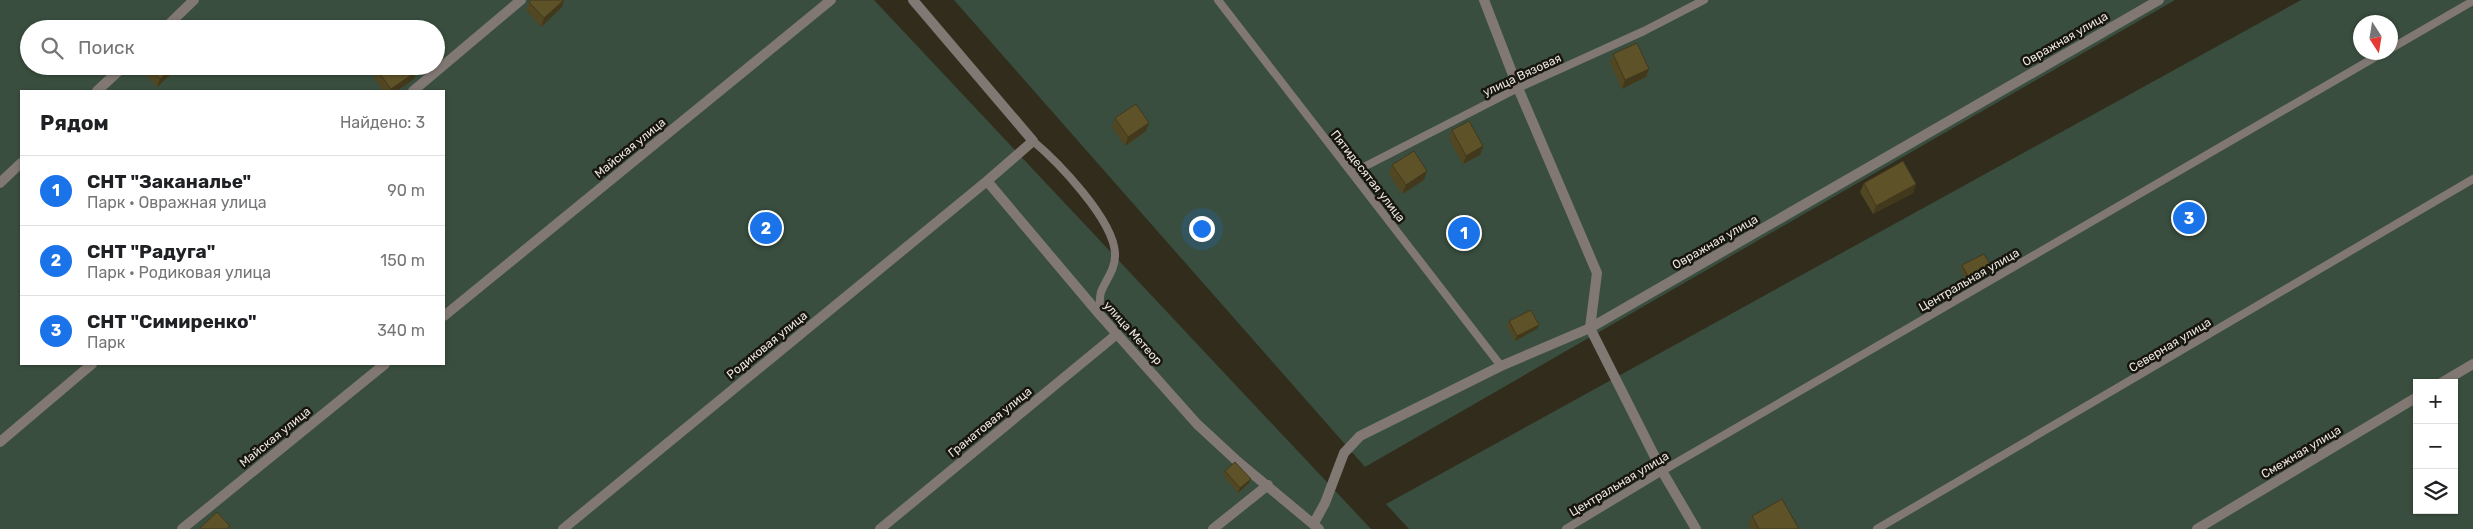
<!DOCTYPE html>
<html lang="ru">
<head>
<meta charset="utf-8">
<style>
  :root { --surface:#fff; --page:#f2f2f2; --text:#202124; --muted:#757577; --line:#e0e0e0; --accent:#1a73e8 }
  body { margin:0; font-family:Rubik,sans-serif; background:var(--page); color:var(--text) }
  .controls { position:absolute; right:15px; bottom:15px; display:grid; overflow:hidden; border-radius:0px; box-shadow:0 1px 4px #0004 }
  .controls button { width:45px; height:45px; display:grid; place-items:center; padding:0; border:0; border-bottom:1px solid var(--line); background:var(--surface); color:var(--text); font:25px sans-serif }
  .compass { position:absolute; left:2353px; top:15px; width:45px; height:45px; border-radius:50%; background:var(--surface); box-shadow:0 1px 4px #0004; rotate:168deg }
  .you { position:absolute; left:1201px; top:228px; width:18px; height:18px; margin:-12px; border:4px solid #fff; border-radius:50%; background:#1a73e8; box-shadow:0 0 0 8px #1a73e833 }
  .badge { display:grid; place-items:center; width:32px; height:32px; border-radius:50%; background:var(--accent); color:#fff; font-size:16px; font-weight:700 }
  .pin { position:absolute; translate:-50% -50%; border:2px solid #fff; box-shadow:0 1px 5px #0006 }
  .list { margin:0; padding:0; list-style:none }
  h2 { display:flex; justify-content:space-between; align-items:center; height:65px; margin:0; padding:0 20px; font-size:21px }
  h2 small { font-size:16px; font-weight:400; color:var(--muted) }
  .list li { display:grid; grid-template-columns:32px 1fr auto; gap:15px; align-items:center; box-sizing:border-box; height:70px; padding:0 20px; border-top:1px solid var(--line) }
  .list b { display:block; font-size:19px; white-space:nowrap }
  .list p { margin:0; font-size:16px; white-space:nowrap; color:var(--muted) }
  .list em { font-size:16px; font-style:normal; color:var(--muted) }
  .icon { flex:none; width:28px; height:28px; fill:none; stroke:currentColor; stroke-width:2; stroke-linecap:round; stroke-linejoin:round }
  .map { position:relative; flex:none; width:2473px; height:529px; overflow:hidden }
  .search { position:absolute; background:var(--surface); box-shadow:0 1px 4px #0004; left:20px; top:20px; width:425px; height:55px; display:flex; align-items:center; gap:12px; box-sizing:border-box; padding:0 18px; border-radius:28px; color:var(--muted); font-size:19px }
  .panel { position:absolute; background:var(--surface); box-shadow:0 1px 4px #0004; left:20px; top:90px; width:425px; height:275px; border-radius:0px }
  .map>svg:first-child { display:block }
  .green { fill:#394e3e; fill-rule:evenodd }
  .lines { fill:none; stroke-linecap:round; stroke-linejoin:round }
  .service { stroke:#817873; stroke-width:8 }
  .minor { stroke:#817873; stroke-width:10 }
  .wall { fill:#514723 }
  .shaded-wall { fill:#42391d }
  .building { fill:#5e5229; stroke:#42391d }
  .labels { text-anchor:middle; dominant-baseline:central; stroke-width:5; stroke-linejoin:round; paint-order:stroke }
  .street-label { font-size:12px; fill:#eae7dd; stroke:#17150d }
</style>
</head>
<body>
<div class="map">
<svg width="2473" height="529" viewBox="0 0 2473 529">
  <rect width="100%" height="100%" fill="#312c1c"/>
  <path class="green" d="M0,0H874L1371,529H0ZM29,29H436V66H29ZM21,91H444V364H21Z
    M954,0H2175L1365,467Z
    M2301,0H2473V529H1409L1386,504ZM2360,22H2390V52H2360ZM2417,383H2454V510H2417Z"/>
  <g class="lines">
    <path class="service" d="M1218,0L1501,366
      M2390,49L2473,1
      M1033,141C1058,162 1113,219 1115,253C1116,269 1106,279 1101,292C1099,299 1100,308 1100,315
      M1352,173L1518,88L1644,31L1704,0
      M1566,529L1662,471L2384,52
      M1877,529L2473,179"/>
    <path class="minor" d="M913,0L1033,141L987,181L1100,315L1197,424L1236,460L1319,529
      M1484,0L1518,88L1597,273L1590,328L1662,471L1696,529
      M164,29L194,0
      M97,91L124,66
      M413,91L521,0
      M0,183L21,163
      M444,316L831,0
      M2441,383L2473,364
      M0,442L92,364
      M1314,523L1325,503L1344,453L1360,436L1501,366L1590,328L2159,0
      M182,529L385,364
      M563,529L987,181
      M880,529L1117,334
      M1213,529L1268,485
      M2197,529L2417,397"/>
  </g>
  <path class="wall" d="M531,0H564L562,7L541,27L526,10L529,2Z
    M1613,54L1649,69L1646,77L1622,89L1610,63Z
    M142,66H180L157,87L141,69Z
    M377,70L417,71L414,79L397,91H383L374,78Z
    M1115,118L1146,131L1125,146L1112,127Z
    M1452,130L1483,146L1480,155L1463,164L1449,139Z
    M1392,165L1424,180L1402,194L1389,174Z
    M1864,183L1916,184L1913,193L1873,214L1860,192Z
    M1962,265L1990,272L1968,284L1961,270Z
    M1509,321L1537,329L1515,341L1507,326Z
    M1225,471L1249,483L1238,493L1223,475Z
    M1752,516L1799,529H1751L1748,525Z"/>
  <path class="shaded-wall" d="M564,0L562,7L541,27L544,18Z
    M174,66H180L157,87L160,79Z
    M1649,69L1646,77L1622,89L1625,80Z
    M417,71L414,79L397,91H390L391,89Z
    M1149,123L1146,131L1125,146L1128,137Z
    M1483,146L1480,155L1463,164L1466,156Z
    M1427,171L1424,180L1402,194L1406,185Z
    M1916,184L1913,193L1873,214L1876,206Z
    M1992,268L1990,272L1968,284L1970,280Z
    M1539,325L1537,329L1515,341L1517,336Z
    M1251,479L1249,483L1238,493L1240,488Z"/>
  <path class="building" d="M531,0H564L544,18L529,2Z
    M1637,43L1649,69L1625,80L1613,54Z
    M149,66H174L160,79Z
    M382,66H414L417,71L391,89L377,70Z
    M1136,104L1149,123L1128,137L1115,118Z
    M1469,121L1483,146L1466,156L1452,130Z
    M1414,151L1427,171L1406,185L1392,165Z
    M1903,161L1916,184L1876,206L1864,183Z
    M1984,254L1992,268L1970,280L1962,265Z
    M1531,310L1539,325L1517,336L1509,321Z
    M1235,462L1251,479L1240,488L1225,471Z
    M1782,499L1799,529H1759L1752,516Z
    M217,512L230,526L226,529H200V528Z"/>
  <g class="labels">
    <g class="street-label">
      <text transform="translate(2065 39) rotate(-30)">Овражная улица</text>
      <text transform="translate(1522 75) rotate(-25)">улица Вязовая</text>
      <text transform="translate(630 148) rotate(-39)">Майская улица</text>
      <text transform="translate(1368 176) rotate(52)">Пятидесятая улица</text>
      <text transform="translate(1715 242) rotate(-30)">Овражная улица</text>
      <text transform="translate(1969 280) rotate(-30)">Центральная улица</text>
      <text transform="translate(1133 333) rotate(48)">улица Метеор</text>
      <text transform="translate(767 345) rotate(-39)">Родиковая улица</text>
      <text transform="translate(2170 345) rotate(-31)">Северная улица</text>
      <text transform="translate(990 422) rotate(-39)">Гранатовая улица</text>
      <text transform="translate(275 437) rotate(-39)">Майская улица</text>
      <text transform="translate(2301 452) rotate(-31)">Смежная улица</text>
      <text transform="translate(1619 484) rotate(-31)">Центральная улица</text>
    </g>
  </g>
</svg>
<div class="controls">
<button>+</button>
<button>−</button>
<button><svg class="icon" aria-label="layers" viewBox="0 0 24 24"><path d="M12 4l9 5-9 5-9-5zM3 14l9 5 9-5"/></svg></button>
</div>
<svg class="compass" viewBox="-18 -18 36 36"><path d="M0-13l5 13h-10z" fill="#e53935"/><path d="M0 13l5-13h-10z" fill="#757577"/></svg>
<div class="you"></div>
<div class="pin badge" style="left:1464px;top:233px">1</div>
<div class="pin badge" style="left:766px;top:228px">2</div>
<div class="pin badge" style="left:2189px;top:218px">3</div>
<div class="search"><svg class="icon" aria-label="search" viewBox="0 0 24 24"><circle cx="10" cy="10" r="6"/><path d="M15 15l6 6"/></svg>Поиск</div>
<section class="panel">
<h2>Рядом<small>Найдено: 3</small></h2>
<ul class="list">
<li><span class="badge">1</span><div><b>СНТ &quot;Заканалье&quot;</b><p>Парк · Овражная улица</p></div><em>90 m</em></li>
<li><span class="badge">2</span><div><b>СНТ &quot;Радуга&quot;</b><p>Парк · Родиковая улица</p></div><em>150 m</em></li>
<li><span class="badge">3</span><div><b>СНТ &quot;Симиренко&quot;</b><p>Парк</p></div><em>340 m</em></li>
</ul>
</section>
</div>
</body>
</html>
